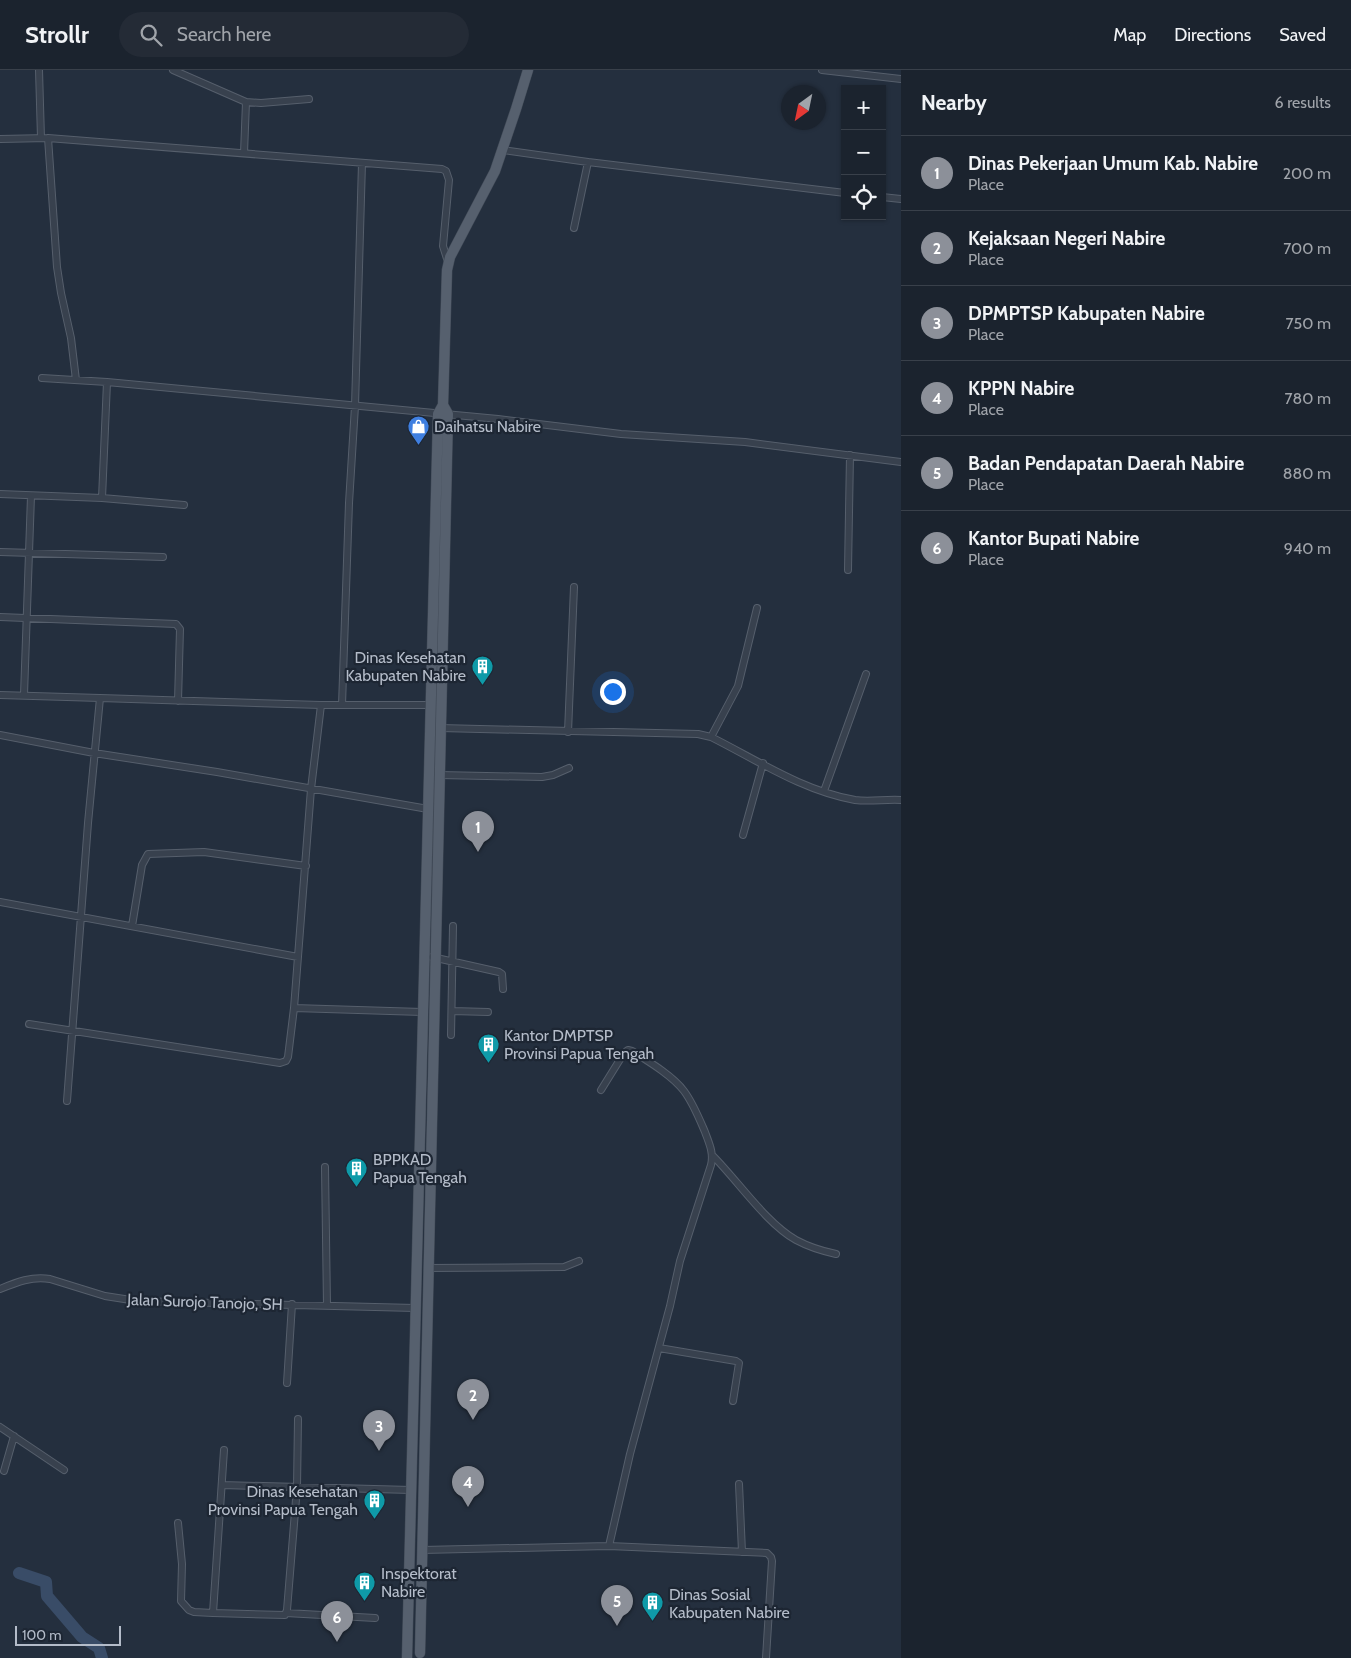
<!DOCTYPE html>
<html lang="en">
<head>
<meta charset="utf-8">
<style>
  :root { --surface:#1b232e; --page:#242b36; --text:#f1f3f6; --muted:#a0a4aa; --line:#39404a; --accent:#8c9099 }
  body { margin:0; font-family:Cabin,sans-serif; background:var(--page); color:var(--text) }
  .controls { position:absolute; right:15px; top:15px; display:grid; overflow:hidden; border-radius:0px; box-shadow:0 1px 4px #0004 }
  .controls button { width:45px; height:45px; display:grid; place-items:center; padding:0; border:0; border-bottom:1px solid var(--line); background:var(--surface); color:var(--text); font:25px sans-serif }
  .compass { position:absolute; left:781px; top:15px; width:45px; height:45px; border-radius:50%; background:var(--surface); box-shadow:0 1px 4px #0004; rotate:213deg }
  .scale { position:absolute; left:15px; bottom:12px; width:106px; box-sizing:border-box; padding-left:5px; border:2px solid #b4bcc9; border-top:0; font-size:14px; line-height:18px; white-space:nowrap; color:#b4bcc9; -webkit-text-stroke:4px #1d2633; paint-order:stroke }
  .you { position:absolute; left:612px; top:621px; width:18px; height:18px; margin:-12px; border:4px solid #fff; border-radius:50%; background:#1a73e8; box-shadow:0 0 0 8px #1a73e833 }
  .badge { display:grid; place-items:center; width:32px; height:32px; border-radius:50%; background:var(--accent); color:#fff; font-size:16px; font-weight:700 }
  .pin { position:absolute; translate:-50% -41px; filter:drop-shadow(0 1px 2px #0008) }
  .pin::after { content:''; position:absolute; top:26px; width:18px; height:15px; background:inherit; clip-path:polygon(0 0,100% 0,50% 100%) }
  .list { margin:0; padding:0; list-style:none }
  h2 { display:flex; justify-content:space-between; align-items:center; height:65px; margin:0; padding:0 20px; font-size:21px }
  h2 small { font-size:16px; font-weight:400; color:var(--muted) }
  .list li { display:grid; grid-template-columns:32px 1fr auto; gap:15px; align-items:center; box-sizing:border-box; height:75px; padding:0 20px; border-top:1px solid var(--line) }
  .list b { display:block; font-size:19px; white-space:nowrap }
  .list p { margin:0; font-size:16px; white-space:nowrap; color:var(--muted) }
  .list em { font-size:16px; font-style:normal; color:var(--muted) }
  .icon { flex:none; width:28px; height:28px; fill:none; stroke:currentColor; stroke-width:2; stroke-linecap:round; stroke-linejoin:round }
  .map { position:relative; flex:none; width:901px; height:1588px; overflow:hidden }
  header { display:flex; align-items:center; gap:30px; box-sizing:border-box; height:70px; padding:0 25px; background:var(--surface); border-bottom:1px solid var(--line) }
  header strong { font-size:24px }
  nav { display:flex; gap:28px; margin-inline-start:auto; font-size:18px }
  .search { width:350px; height:45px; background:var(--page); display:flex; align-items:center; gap:12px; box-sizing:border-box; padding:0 18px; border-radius:28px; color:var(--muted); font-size:19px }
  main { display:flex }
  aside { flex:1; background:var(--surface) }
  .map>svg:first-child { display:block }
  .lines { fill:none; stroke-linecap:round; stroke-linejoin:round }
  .river { stroke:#394c67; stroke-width:12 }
  .street-casing { stroke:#565f6c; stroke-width:8 }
  .primary-casing { stroke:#414a57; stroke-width:11 }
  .street { stroke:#38414e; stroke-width:6 }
  .primary { stroke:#56606e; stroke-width:10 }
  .labels { text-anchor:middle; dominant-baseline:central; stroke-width:4.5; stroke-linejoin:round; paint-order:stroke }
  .poi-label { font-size:16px; fill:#b4bcc9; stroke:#1d2633; text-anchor:start }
  .street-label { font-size:16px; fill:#b4bcc9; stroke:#1d2633 }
</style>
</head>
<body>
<header>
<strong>Strollr</strong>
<div class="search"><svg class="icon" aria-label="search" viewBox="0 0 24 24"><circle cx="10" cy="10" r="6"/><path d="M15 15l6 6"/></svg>Search here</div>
<nav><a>Map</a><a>Directions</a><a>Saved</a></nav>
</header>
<main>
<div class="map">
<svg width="901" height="1588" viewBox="0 0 901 1588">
  <rect width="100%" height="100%" fill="#242f3e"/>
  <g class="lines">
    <path class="river" d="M19,1503L46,1512L47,1526L82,1567L99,1578L102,1588"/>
    <defs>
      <path id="street" d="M39,0L41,68
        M173,0L246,32L261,33L309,29
        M822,0L901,9
        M48,68L57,197L61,223L71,268L76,310
        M0,69L48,68L442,99L446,101L449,110L443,176L448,192
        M503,80L588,92L845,123
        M244,83L246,32
        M882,127L901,129
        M574,158L588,92
        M42,308L107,312L498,349L621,364L745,372L901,392
        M0,424L102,428L184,435
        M102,428L107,312
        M0,482L163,487
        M848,500L850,385
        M0,547L176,554L180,559L178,631
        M0,625L100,628
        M24,625L31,426
        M342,635L349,433L355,336L362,93
        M440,658L698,664L711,667C757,690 803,721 855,730C870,732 886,729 901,730
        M568,662L574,517
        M0,665L94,683L217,702L428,739
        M711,667L738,616L757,538
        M439,705L542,707L553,705L569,698
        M824,721L866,604
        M743,765L763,693
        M0,832L298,887
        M132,856L142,795L148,784L204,782L306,796
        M432,887L499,902L502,904L503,919
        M294,938L311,719L321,635
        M452,941L488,942
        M29,954L280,993L286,991L288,987L294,938L422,942
        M451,965L453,856
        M601,1020L624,983L628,980L632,981C648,991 673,1006 684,1021C693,1033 699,1048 705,1062C709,1073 714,1083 711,1095L680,1191L670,1236L630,1384L609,1476
        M67,1031L88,753L100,628L321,635H430
        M713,1086C738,1111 766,1153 796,1170C809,1177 822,1181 836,1184
        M325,1097L327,1236
        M428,1198L564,1197L579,1191
        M0,1219C17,1212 32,1206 50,1209L105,1226L137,1231L415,1238
        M659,1278L736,1291L739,1293L733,1331
        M287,1313L292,1234
        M0,1357L64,1400
        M4,1401L14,1366
        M739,1414L742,1482
        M222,1415L411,1420
        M178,1453L182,1494L181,1531L189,1540L194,1542L213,1543L285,1545L287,1540L297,1417L298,1349
        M422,1480L609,1476L767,1483L771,1487L772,1491L766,1588
        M213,1543L224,1380
        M286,1543L375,1548"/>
      <path id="primary" d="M420,1583L448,344L443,335L447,200L450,187L495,101L516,39L528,0
        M407,1588L438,344L443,335"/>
    </defs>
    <use href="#street" class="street-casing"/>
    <use href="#primary" class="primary-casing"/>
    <use href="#street" class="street"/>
    <use href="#primary" class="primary"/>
  </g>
  <defs>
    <symbol id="shop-pin" viewBox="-11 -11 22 30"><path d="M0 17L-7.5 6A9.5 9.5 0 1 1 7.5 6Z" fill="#3f7fe0" stroke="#1d2633"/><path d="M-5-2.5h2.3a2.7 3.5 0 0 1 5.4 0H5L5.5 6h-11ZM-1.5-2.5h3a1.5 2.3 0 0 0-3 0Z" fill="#fff"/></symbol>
    <symbol id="building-pin" viewBox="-11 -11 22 30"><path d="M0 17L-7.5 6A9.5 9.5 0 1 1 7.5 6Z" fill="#0f9aa8" stroke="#1d2633"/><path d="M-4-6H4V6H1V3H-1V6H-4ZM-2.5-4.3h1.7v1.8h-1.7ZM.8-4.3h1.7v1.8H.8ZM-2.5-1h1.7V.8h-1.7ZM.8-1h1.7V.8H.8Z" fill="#fff"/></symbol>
  </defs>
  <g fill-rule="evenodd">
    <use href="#shop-pin" x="406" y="344" width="25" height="34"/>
    <use href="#building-pin" x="470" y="584" width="25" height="34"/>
    <use href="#building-pin" x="476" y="962" width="25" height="34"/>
    <use href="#building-pin" x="344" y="1086" width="25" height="34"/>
    <use href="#building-pin" x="362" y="1418" width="25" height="34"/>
    <use href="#building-pin" x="352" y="1500" width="25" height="34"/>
    <use href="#building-pin" x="640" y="1520" width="25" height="34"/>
  </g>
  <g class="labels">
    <g class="poi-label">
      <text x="434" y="356">Daihatsu Nabire</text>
      <text x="466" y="587" text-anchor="end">Dinas Kesehatan<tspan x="466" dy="18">Kabupaten Nabire</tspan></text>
      <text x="504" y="965">Kantor DMPTSP<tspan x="504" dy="18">Provinsi Papua Tengah</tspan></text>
      <text x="373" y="1089">BPPKAD<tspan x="373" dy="18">Papua Tengah</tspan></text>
      <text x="358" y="1421" text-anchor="end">Dinas Kesehatan<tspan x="358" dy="18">Provinsi Papua Tengah</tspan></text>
      <text x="381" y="1503">Inspektorat<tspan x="381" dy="18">Nabire</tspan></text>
      <text x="669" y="1524">Dinas Sosial<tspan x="669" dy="18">Kabupaten Nabire</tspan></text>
    </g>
    <g class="street-label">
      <text transform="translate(205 1232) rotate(2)">Jalan Surojo Tanojo, SH</text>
    </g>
  </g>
</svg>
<div class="controls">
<button>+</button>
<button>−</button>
<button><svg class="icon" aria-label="locate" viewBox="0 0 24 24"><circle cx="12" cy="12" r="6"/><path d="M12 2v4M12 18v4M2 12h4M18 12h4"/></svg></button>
</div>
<svg class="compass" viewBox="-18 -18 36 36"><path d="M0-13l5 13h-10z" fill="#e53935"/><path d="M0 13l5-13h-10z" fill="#a0a4aa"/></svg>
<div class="scale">100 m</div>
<div class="you"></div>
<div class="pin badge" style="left:478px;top:782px">1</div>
<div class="pin badge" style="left:473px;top:1350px">2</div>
<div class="pin badge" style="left:379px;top:1381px">3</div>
<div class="pin badge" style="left:468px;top:1437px">4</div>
<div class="pin badge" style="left:617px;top:1556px">5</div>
<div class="pin badge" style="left:337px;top:1572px">6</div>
</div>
<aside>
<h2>Nearby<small>6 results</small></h2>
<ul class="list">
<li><span class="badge">1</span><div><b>Dinas Pekerjaan Umum Kab. Nabire</b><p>Place</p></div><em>200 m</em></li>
<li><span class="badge">2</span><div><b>Kejaksaan Negeri Nabire</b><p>Place</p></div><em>700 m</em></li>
<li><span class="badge">3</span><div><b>DPMPTSP Kabupaten Nabire</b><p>Place</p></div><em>750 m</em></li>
<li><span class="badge">4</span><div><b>KPPN Nabire</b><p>Place</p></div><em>780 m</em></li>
<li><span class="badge">5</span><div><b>Badan Pendapatan Daerah Nabire</b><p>Place</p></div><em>880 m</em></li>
<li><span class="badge">6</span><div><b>Kantor Bupati Nabire</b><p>Place</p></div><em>940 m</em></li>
</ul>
</aside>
</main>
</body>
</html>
